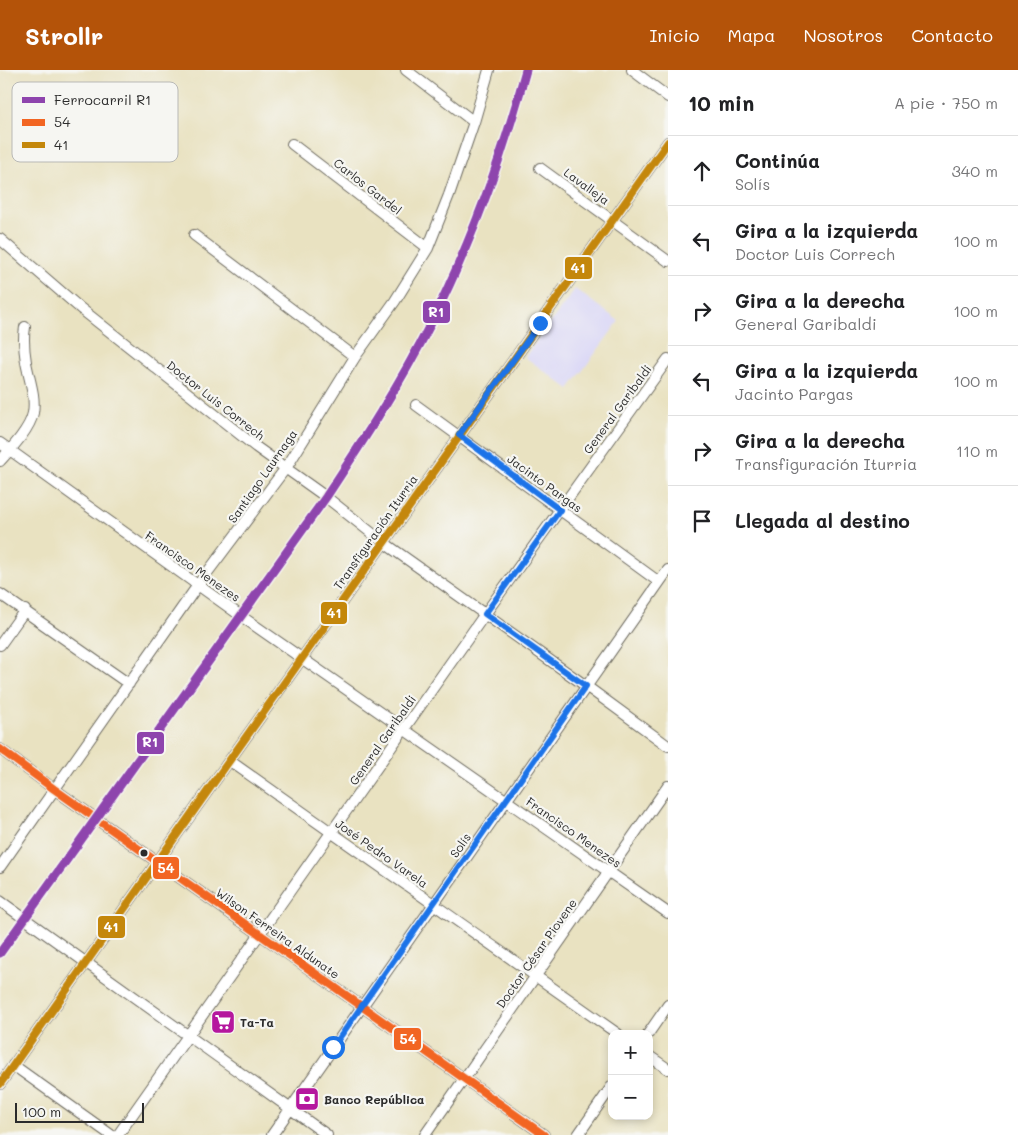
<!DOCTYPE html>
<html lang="es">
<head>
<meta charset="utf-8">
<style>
  :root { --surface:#fff; --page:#f6f6f6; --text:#202124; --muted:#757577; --line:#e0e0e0; --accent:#b45309 }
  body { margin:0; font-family:Mali,sans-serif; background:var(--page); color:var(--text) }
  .controls { position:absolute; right:15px; bottom:15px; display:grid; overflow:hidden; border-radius:10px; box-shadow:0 2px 8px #0003 }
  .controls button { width:45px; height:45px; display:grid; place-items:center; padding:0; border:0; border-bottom:1px solid var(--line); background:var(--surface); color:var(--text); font:25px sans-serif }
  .scale { position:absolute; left:15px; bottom:12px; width:129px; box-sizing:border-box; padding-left:5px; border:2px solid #2b2b2b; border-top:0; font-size:14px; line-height:18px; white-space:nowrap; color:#2b2b2b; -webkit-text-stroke:4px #f6f6f2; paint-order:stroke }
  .stop { position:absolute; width:15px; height:15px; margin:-11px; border:4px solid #1a73e8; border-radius:50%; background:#fff }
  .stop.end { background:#1a73e8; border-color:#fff; box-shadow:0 1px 5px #0008 }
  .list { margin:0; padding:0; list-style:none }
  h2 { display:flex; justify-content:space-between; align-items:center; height:65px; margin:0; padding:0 20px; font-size:21px }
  h2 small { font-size:16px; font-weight:400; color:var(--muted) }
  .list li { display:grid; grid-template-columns:32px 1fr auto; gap:15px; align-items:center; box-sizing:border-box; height:70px; padding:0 20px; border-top:1px solid var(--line) }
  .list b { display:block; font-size:19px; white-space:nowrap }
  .list p { margin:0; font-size:16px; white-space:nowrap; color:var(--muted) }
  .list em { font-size:16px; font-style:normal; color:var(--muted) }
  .icon { flex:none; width:28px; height:28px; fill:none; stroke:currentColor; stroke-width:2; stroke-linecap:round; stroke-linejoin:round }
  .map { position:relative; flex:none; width:668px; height:1065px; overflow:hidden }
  header { display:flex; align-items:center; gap:30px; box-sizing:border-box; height:70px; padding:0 25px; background:var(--accent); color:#fff }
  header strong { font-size:24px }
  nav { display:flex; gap:28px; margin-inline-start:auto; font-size:18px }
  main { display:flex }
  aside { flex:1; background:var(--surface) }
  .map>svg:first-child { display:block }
  .built { fill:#d9d6f7 }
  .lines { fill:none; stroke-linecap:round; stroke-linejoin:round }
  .street-casing { stroke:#6e6b60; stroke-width:12 }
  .street { stroke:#fff; stroke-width:10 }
  .bus-1-casing { stroke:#f6f6f2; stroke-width:11 }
  .bus-2-casing { stroke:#f6f6f2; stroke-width:11 }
  .bus-1 { stroke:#f26522; stroke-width:8 }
  .bus-2 { stroke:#c4870b; stroke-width:8 }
  .rail-1-casing { stroke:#f6f6f2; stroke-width:12 }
  .rail-1 { stroke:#8e44ad; stroke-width:9 }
  .route { stroke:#1a73e8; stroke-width:6 }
  .bus-dot { fill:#2b2b2b; stroke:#f6f6f2; stroke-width:2 }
  .labels { text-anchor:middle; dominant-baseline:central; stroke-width:4.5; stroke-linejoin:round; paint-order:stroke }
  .street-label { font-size:12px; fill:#2b2b2b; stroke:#f6f6f2 }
  .poi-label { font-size:12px; font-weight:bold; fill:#2b2b2b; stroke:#f6f6f2; text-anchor:start }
  .key { fill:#f6f6f2; stroke:#b9b9b6; stroke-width:1 }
  .key-label { font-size:14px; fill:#2b2b2b }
  .line-badge { stroke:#f6f6f2; stroke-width:2 }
  .badge-label { font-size:14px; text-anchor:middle; font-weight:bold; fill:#fff }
</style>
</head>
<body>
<header>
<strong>Strollr</strong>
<nav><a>Inicio</a><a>Mapa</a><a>Nosotros</a><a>Contacto</a></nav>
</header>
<main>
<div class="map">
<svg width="668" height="1065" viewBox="0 0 668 1065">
  <rect width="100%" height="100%" fill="#f6f6f2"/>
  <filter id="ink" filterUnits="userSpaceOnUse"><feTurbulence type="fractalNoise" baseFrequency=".02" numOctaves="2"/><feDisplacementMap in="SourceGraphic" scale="10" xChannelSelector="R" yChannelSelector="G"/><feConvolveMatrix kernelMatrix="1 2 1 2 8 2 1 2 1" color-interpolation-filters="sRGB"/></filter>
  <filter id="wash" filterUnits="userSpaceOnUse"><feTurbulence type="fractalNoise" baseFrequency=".0096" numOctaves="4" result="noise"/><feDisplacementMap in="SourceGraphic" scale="20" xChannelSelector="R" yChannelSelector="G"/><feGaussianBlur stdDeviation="1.12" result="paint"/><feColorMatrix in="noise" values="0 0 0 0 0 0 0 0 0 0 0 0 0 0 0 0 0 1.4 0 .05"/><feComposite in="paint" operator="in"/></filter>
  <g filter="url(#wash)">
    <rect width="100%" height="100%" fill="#e9e2c1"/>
    <path class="built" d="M575,219L619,251L569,319L525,287Z"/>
  </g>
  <g filter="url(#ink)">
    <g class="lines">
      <defs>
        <path id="street" d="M406,0L474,52
          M632,0L668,27
          M292,74L428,178
          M540,98L668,191
          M194,165L355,287
          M0,169L80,238L256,377L326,427L383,472L586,616L668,676
          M416,335L659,512
          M0,373L241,546L668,843
          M0,391C11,379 30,359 33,343C36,326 29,309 26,292C24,280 23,269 25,257
          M0,524L129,614
          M0,575L25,540
          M0,679L54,719L544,1065
          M230,691L618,964
          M0,797L198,515L288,395L355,287L395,231L428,178L449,125L474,52L489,0
          M0,831L327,1065
          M648,964L668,935
          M649,986L668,999
          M13,995L111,1065
          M0,1014L668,72
          M118,1065L485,544L668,289
          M272,1065L668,500
          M425,1065L668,716
          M578,1065L612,1016"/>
      </defs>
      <use href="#street" class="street-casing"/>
      <use href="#street" class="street"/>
      <defs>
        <path id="bus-1" d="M0,679L54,719L544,1065"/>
        <path id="bus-2" d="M0,1014L668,72"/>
      </defs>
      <use href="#bus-1" class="bus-1-casing"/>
      <use href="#bus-2" class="bus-2-casing"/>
      <use href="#bus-1" class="bus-1"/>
      <use href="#bus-2" class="bus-2"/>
      <defs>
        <path id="rail-1" d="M0,883L326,427C363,371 400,314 430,255C471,174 502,88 526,0"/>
      </defs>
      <use href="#rail-1" class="rail-1-casing"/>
      <use href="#rail-1" class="rail-1"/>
    </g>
  </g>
  <g class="lines" filter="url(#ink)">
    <path class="route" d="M333,977L586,616L485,544L560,440L459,365L540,253"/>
  </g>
  <defs>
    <symbol id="supermarket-square" viewBox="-11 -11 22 22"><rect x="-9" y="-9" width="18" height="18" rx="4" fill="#b5179e" stroke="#f6f6f2"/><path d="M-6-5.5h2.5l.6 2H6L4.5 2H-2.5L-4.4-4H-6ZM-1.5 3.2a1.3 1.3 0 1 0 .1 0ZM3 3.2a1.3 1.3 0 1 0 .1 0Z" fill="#fff"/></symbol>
    <symbol id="bank-square" viewBox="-11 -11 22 22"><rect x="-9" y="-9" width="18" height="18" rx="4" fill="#b5179e" stroke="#f6f6f2"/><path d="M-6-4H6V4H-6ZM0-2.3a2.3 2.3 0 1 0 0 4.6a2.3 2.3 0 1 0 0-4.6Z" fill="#fff"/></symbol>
  </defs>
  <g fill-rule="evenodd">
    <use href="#supermarket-square" x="209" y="938" width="28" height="28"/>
    <use href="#bank-square" x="293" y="1015" width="28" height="28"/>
  </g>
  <circle class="bus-dot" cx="144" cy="783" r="4.5"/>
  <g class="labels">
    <g class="street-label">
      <text transform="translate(368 116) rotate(38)">Carlos Gardel</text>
      <text transform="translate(587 116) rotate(36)">Lavalleja</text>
      <text transform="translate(216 330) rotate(38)">Doctor Luis Correch</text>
      <text transform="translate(617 339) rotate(-54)">General Garibaldi</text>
      <text transform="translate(262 406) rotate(-55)">Santiago Laurnaga</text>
      <text transform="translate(545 413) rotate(36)">Jacinto Pargas</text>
      <text transform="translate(375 462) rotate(-55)">Transfiguración Iturria</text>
      <text transform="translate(193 496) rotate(35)">Francisco Menezes</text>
      <text transform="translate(382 670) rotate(-55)">General Garibaldi</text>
      <text transform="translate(574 762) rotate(35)">Francisco Menezes</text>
      <text transform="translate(460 775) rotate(-55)">Solís</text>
      <text transform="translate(382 783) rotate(35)">José Pedro Varela</text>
      <text transform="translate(278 863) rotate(35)">Wilson Ferreira Aldunate</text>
      <text transform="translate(536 883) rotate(-55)">Doctor César Piovene</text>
    </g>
    <g class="poi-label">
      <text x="240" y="952">Ta-Ta</text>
      <text x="324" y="1029">Banco República</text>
    </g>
  </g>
  <rect x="12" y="12" width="166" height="80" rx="8" class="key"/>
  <rect x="22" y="27" width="23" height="6" fill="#8e44ad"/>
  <rect x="22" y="49" width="23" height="7" fill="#f26522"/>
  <rect x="22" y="72" width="23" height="6" fill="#c4870b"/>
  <g class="key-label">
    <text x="54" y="35">Ferrocarril R1</text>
    <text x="54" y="57">54</text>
    <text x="54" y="80">41</text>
  </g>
  <g class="line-badge">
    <rect x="564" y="186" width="29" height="24" rx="5" fill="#c4870b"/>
    <rect x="422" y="230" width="29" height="24" rx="5" fill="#8e44ad"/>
    <rect x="320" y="531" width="28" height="24" rx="5" fill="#c4870b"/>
    <rect x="136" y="661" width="29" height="24" rx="5" fill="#8e44ad"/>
    <rect x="152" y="786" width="28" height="24" rx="5" fill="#f26522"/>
    <rect x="97" y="845" width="29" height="24" rx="5" fill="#c4870b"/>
    <rect x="393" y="957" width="29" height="24" rx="5" fill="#f26522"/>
  </g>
  <g class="badge-label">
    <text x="578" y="203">41</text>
    <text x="436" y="247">R1</text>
    <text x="334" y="548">41</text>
    <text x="150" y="677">R1</text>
    <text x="166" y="803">54</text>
    <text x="111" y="862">41</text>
    <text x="408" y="974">54</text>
  </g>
</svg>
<div class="controls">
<button>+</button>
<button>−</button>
</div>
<div class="scale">100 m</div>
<div class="stop" style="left:333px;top:977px"></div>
<div class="stop end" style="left:540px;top:253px"></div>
</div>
<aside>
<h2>10 min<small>A pie · 750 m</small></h2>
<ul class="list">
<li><svg class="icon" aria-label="ahead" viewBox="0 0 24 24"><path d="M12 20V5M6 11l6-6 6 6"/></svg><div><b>Continúa</b><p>Solís</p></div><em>340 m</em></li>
<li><svg class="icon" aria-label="left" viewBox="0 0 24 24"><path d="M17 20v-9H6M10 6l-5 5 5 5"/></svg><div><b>Gira a la izquierda</b><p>Doctor Luis Correch</p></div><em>100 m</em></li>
<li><svg class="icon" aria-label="right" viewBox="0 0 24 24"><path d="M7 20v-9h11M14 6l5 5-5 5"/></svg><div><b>Gira a la derecha</b><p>General Garibaldi</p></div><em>100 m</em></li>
<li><svg class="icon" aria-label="left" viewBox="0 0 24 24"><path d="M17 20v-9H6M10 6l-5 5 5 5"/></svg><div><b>Gira a la izquierda</b><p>Jacinto Pargas</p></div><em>100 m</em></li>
<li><svg class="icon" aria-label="right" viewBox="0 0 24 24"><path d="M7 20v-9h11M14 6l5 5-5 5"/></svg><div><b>Gira a la derecha</b><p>Transfiguración Iturria</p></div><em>110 m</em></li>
<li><svg class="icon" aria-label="arrive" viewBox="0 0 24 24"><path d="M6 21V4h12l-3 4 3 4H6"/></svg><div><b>Llegada al destino</b></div></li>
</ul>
</aside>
</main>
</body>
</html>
